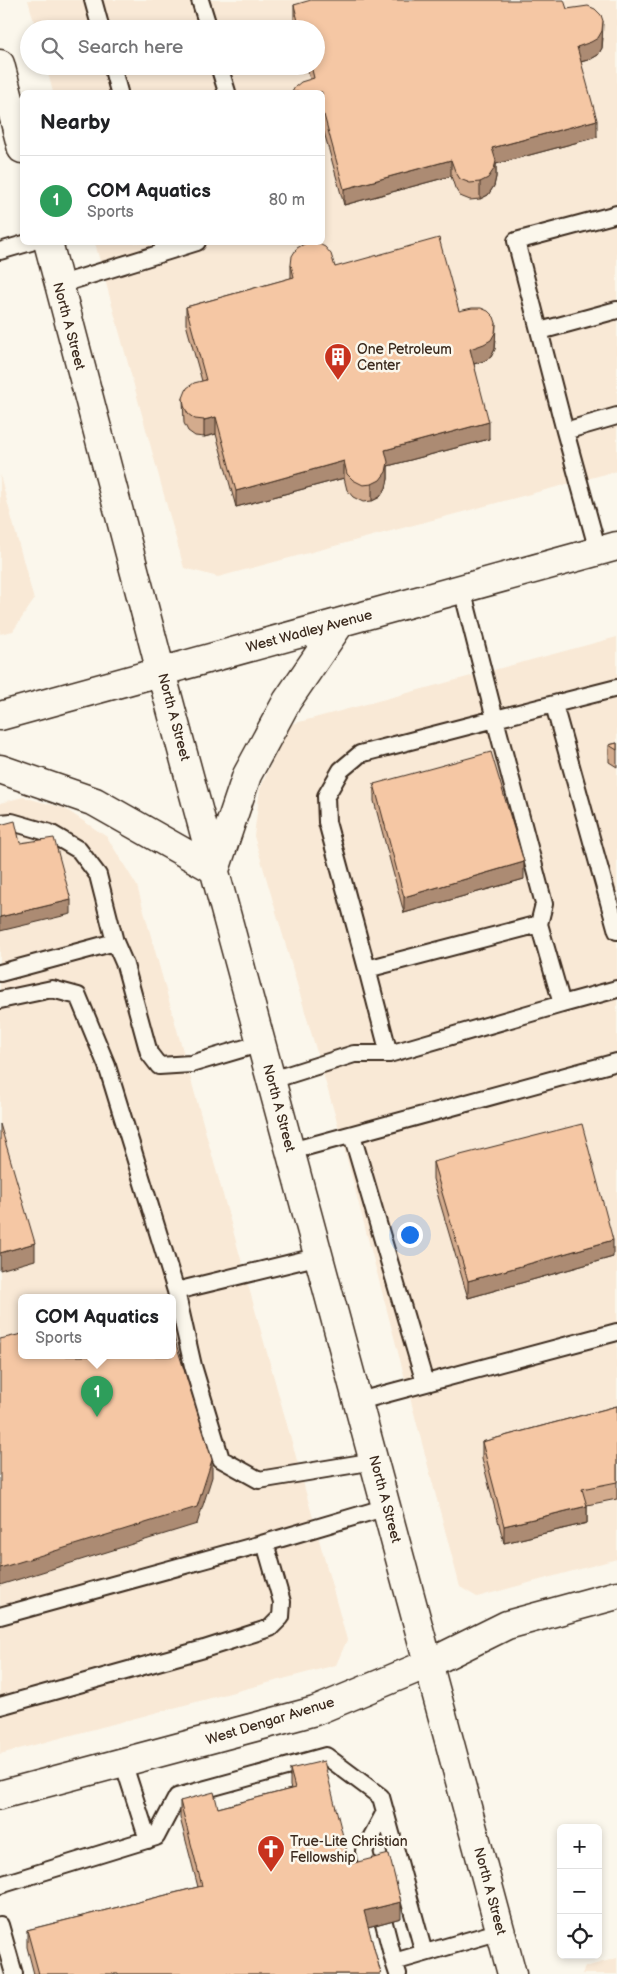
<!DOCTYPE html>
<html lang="en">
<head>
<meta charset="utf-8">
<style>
  :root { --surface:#fff; --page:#f6f6f6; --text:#202124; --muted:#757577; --line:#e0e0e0; --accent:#ea580c }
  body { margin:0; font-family:"Balsamiq Sans",sans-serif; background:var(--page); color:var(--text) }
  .controls { position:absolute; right:15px; bottom:15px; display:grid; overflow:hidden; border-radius:8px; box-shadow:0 2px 8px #0003 }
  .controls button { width:45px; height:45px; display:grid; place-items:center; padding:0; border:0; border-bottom:1px solid var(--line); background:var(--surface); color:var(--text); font:25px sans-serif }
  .you { position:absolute; left:409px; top:1234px; width:18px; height:18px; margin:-12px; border:4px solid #fff; border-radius:50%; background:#1a73e8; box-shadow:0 0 0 8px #1a73e833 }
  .badge { display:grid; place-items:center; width:32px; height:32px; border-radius:50%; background:var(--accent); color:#fff; font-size:16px; font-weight:700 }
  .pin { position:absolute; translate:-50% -41px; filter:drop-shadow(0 1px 2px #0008) }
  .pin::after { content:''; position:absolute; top:26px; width:18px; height:15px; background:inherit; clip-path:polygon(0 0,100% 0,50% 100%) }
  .popup { position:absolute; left:18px; top:1294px; width:158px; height:65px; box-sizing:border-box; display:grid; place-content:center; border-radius:8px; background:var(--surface); filter:drop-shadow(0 1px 4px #0005); font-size:16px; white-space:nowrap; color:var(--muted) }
  .popup b { font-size:19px; color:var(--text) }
  .popup::after { content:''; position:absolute; left:50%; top:100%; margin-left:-10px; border:10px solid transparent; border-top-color:var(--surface) }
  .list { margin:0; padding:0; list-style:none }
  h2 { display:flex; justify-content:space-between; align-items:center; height:65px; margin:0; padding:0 20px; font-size:21px }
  h2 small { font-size:16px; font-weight:400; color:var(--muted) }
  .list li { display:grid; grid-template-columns:32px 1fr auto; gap:15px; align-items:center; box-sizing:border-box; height:90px; padding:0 20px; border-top:1px solid var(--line) }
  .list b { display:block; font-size:19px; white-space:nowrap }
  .list p { margin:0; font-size:16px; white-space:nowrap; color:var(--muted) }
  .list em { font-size:16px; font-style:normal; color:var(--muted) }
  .icon { flex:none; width:28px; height:28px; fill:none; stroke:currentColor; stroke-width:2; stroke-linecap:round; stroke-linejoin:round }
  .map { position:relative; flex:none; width:617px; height:1974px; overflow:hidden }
  .search { position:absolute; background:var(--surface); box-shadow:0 2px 8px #0003; left:20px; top:20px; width:305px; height:55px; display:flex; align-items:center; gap:12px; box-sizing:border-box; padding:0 18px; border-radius:28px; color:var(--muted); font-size:19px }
  .panel { position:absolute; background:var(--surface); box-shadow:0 2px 8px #0003; left:20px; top:90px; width:305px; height:155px; border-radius:8px }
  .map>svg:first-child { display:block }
  .built { fill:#f9e9d6; fill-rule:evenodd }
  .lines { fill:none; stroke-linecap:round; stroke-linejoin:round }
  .service-casing { stroke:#3b2a1e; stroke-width:20 }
  .minor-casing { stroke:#3b2a1e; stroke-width:31 }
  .secondary-casing { stroke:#3b2a1e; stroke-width:31 }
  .service { stroke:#fbf7ec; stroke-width:16 }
  .minor { stroke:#fbf7ec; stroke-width:28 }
  .secondary { stroke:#fbf7ec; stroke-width:28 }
  .wall { fill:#d3ab8d; stroke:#3b2a1e }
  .shaded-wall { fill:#ac8b73; stroke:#3b2a1e }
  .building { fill:#f5c7a4; stroke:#3b2a1e }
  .labels { text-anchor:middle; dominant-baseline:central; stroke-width:5; stroke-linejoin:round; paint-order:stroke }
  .street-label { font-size:14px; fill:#3b2a1e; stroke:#fbf7ec }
  .poi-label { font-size:14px; fill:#3b2a1e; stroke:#fbf7ec; text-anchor:start }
</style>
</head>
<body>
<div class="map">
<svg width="617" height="1974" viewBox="0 0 617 1974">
  <rect width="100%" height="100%" fill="#fbf7ec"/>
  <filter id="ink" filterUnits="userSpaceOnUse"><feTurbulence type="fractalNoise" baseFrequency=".02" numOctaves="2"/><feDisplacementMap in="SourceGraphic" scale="10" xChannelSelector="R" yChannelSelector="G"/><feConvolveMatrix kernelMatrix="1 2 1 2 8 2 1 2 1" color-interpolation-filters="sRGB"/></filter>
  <g filter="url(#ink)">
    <path class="built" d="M28,0H617V471L218,577L184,568L95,243L322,242V92H53L46,66H316V29H36Z
      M0,475L34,600L13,631L0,634Z
      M617,637V1559L477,1597L460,1587L338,1125L254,836L260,789L288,725Z
      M23,797L64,808L107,837L137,886L347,1640L336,1665L0,1754V803ZM22,1298H172V1356H22Z
      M617,1958V1974H582L585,1967Z"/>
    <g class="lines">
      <defs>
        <path id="service" d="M93,0L101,29
          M200,0L209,29
          M112,66L119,92
          M219,66L227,92
          M0,251L31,242
          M165,252L197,242
          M58,285L165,252L162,242
          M540,331L617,310
          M565,431L516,241L617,214
          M598,551L565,431L617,416
          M554,705L617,931
          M0,823L12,822L50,833L79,850L98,875L115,942
          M539,924L544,904L495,719L617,688
          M367,969L327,822L326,796L341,770L360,754L495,719L462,589
          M0,973L115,942L125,965L149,1053L159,1066L191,1064L262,1043
          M0,1000L52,989L78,996L107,1066L176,1291L320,1256
          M562,1004L617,989
          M272,1080L354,1054H389L562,1004L539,924L367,969L389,1054
          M352,1135L425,1383
          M291,1151L617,1062
          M176,1291L193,1366L221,1459L259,1480L375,1461
          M359,1401L617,1332
          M0,1616L265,1543L387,1507
          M0,1706L204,1649L270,1628L281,1617L282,1602L265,1543
          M123,1762L148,1840
          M370,1876L364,1851L385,1812
          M0,1885L156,1837L177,1797L326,1756L381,1797L424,1953
          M384,1923L394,1962
          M0,1925L14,1974
          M398,1974L394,1962L501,1931"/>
        <path id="minor" d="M0,1795L315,1711L430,1663L507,1625L617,1595"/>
        <path id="secondary" d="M0,64L22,149
          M48,242L161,672L512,1974
          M0,716L617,546
          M0,769L95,802L215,870L247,775L287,701L341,622"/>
      </defs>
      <use href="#service" class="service-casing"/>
      <use href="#minor" class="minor-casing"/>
      <use href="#secondary" class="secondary-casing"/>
      <use href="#service" class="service"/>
      <use href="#minor" class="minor"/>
      <use href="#secondary" class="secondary"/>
    </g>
    <path class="wall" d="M294,5L567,9L603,38L602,48L598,55L591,59L581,62L597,137L496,164V177L494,186L488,195L480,199L470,200L460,196L455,188L451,176L344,205L324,132H322V92L310,79L306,66H316V29H296L294,21Z
      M291,265L335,267L459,311L496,340L495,349L491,357L484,361L474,364L489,439L388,466V479L386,488L380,497L372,501L363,502L353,497L347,490L344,478L236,507L216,434L204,437L195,436L188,431L184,423L183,398L202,381L186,324V307L291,278Z
      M617,743V767L609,762V745Z
      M374,784L524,879L404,913L374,801Z
      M433,1162L613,1257L468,1298L433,1179Z
      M617,1406V1499L587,1505V1523L504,1543L482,1459V1442Z
      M290,1769L350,1864L401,1918L368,1927L381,1974H34L27,1947V1930L198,1887L180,1818V1801L218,1808L291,1789L290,1786Z"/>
    <path class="shaded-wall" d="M603,21L602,48L598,55L591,59L577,63V47Z
      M597,120V137L496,164V177L494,186L488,195L480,199V182L492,148Z
      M451,160V176L344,205V189Z
      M496,323L495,349L491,357L484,361L470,365V349Z
      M216,417V434L204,437V420Z
      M489,422V439L388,466V479L386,488L380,497L372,501V484L385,450Z
      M344,461V478L236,507V491Z
      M524,862V879L404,913V897Z
      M71,900V914L0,931V917Z
      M613,1240V1257L468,1298V1281Z
      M35,1243V1260L0,1270V1253Z
      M212,1460V1477L197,1524L0,1585V1568Z
      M587,1506V1523L504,1543V1526Z
      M401,1902V1918L364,1928V1911Z"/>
    <path class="building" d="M311,0H564L567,9L588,6L595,9L601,15L603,21L602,31L598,38L591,42L577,47L597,120L492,148L496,161L494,169L488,178L480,182L470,183L460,179L455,171L451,160L344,189L324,115H322V92H292L295,87L301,82L314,78L311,66H316V29H300L294,5Z
      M439,238L459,311L472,308H481L488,311L494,317L496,323L495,333L491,340L484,344L470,349L489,422L385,450L388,462L386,472L380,480L372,484L363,485L353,480L347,474L344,461L236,491L216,417L204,420L195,419L188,414L184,406L183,398L187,388L194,383L206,380L186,307L294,277L291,265L292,256L297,248L306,243H317L325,247L331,254L335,267Z
      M617,743V750L609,745Z
      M491,752L524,862L404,897L374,784Z
      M15,821L20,843L54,838L71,900L0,917V825Z
      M0,1124L35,1243L0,1253Z
      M582,1124L613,1240L468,1281L433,1162Z
      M172,1331L212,1460L197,1507L0,1568V1339L22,1334V1356H172Z
      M617,1406V1482L582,1489L587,1506L504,1526L482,1442Z
      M324,1761L350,1864L389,1854L401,1902L364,1911L381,1974H39L27,1930L202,1886L180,1801L214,1792L218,1808L295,1788L290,1769Z"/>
  </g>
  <defs>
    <symbol id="building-pin" viewBox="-11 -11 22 30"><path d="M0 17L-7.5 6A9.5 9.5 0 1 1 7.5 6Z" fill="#c8321e" stroke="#fbf7ec"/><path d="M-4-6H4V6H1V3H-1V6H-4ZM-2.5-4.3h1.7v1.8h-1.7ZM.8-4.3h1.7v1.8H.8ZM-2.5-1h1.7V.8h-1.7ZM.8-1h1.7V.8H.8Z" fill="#fff"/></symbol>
    <symbol id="church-pin" viewBox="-11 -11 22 30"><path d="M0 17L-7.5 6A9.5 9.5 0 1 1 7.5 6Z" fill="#c8321e" stroke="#fbf7ec"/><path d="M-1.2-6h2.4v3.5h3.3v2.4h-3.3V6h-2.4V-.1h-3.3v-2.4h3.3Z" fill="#fff"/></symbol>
  </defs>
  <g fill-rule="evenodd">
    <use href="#building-pin" x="322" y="341" width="32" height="43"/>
    <use href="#church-pin" x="255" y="1833" width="32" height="43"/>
  </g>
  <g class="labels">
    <g class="street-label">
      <text transform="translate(69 326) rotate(75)">North A Street</text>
      <text transform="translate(309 631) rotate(-15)">West Wadley Avenue</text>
      <text transform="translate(174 717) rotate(75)">North A Street</text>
      <text transform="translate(279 1108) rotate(75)">North A Street</text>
      <text transform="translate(385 1499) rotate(75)">North A Street</text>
      <text transform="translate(270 1721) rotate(-17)">West Dengar Avenue</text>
      <text transform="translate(490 1891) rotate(75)">North A Street</text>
    </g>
    <g class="poi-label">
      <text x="357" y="349">One Petroleum<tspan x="357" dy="16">Center</tspan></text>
      <text x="290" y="1841">True-Lite Christian<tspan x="290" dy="16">Fellowship</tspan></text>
    </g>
  </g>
</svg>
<div class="controls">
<button>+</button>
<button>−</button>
<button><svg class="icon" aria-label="locate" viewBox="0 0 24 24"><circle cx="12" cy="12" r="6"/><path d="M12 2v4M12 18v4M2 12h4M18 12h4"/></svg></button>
</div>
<div class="you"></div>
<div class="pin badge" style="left:97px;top:1417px;background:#2e9e5b">1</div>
<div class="popup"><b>COM Aquatics</b>Sports</div>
<div class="search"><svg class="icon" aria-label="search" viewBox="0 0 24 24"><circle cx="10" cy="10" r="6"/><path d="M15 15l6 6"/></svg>Search here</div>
<section class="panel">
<h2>Nearby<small></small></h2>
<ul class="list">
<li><span class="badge" style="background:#2e9e5b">1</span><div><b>COM Aquatics</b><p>Sports</p></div><em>80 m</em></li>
</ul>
</section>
</div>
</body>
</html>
